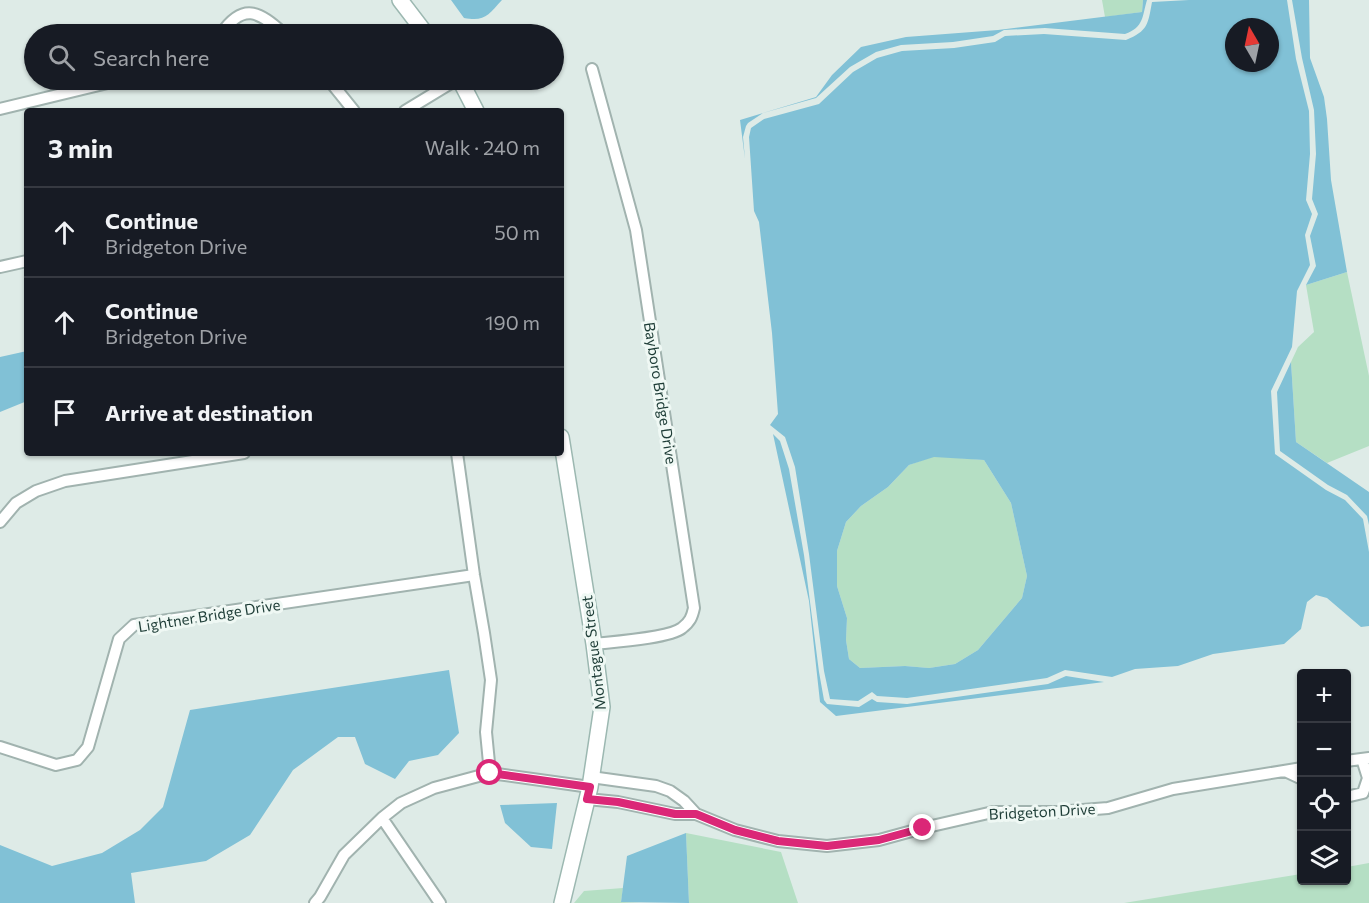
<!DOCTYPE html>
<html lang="en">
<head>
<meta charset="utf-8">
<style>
  :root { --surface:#171b24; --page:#20242c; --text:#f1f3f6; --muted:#9ea1a6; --line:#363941 }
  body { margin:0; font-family:Commissioner,sans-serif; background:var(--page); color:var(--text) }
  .controls { position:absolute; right:18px; bottom:18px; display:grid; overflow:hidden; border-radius:6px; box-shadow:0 2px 4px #0004 }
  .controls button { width:54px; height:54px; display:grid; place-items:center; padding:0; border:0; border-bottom:2px solid var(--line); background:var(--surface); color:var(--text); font:30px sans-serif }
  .compass { position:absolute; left:1225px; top:18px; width:54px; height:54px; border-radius:50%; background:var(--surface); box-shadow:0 2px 4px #0004; rotate:351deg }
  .stop { position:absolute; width:18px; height:18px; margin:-14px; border:4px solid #db2777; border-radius:50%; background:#fff }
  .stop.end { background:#db2777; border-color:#fff; box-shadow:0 2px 6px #0008 }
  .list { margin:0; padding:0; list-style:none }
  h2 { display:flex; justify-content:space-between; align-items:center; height:78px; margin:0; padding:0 24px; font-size:26px }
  h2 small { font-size:20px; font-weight:400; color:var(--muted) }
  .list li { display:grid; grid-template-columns:39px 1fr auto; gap:18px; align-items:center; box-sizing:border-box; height:90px; padding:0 24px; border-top:2px solid var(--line) }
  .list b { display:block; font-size:22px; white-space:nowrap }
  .list p { margin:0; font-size:20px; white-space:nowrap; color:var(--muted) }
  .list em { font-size:20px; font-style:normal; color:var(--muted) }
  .icon { flex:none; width:33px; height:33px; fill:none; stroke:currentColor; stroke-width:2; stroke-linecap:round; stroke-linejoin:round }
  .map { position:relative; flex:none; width:1369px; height:903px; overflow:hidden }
  .search { position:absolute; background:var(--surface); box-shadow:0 2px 4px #0004; left:24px; top:24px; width:540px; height:66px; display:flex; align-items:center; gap:15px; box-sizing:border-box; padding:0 21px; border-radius:33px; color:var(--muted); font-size:22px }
  .panel { position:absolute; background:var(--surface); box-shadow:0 2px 4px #0004; left:24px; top:108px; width:540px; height:348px; border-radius:6px }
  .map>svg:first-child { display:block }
  .green { fill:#b5dfc4 }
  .water { fill:#81c1d6; fill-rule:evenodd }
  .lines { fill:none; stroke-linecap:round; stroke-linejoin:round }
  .street-casing { stroke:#a1b3af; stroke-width:14 }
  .secondary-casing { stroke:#9cb8b1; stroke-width:18 }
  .street { stroke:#fff; stroke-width:10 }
  .secondary { stroke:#fff; stroke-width:15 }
  .route { stroke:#db2777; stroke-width:8 }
  .labels { text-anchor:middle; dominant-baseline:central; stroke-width:6; stroke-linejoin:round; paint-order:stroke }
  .street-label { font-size:15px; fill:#1e3d37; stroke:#eff8f4 }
</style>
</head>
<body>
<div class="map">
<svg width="1369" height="903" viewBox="0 0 1369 903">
  <rect width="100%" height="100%" fill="#deebe7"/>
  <path class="green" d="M1102,0H1143L1142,12L1105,17Z
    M1347,272L1369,376V446L1327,463L1296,442L1291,362L1298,347L1314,332L1306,285Z
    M934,456L984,460L1011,503L1027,576L1022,598L978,650L955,664L929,668L905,666L860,668L849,659L846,640L847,618L837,586V551L846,522L861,506L888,487L909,465Z
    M686,833L781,852L798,903H689Z
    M1369,863V903H1124L1301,874L1302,880H1346L1347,867Z
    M623,888L621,902L641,903H574L584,891Z"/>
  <path class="water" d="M451,0H502C488,15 485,22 464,18Z
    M1143,0H1147C1142,17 1144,27 1125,34L1045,28L1004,30L993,36L953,42L901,45L876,52L850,67L816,98L763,113L748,123L746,126L743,137L745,159L740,120L816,97L832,75L861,47L906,37L998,30L1142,12Z
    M1189,0H1287L1296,59L1309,111L1310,154L1306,200L1312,214L1305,235L1310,265L1297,291L1292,347L1271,391L1275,454L1326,490L1345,500L1363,519L1369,552V626L1361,627L1327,598L1316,595L1307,602L1301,629L1284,644L1213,654L1178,666L1135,669L1112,677L1065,670L1047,678L907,698L877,696L872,692L858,701L830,699L824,671L809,554L795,467L785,437L770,425L778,414L772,333L759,222L754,211L749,137L751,128L764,119L819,104L853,72L877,58L902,51L954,48L995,42L1005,36L1044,34L1126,40C1148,31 1148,24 1152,2ZM1234,27H1270V63H1234ZM934,457L984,460L1011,503L1027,576L1022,598L978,650L955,664L929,668L905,666L860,668L849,659L846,640L847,618L837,586V551L846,522L861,506L888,487L909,465Z
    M1292,0H1309L1310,58L1324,97L1327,119L1331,180L1347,272L1306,285L1316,266L1310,236L1318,214L1312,199L1316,154L1314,110L1302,58Z
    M27,351V401L0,412V357Z
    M1291,362L1296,442L1369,492V525L1367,516L1347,495L1328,485L1280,451L1277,392Z
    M773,434L780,441L789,469L804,555L819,672L824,700L827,704L859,707L872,699L877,702L907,704L1048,684L1066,676L1104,682L836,716L820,702L809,601Z
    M449,670L459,733L438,755L409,761L395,779L365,764L355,737H338L293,770L250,835L206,861L131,873L135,903H0V845L52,866L102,853L140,830L163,807L190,710Z
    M557,803L552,849L531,847L505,823L500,805Z
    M686,833L689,903L621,902L627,856Z"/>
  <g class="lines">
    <defs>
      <path id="street" d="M221,34C243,2 259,11 284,34
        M592,69L636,230L694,608C692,617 690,622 682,628C670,638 612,642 594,644
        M329,80L354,111
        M0,109L120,80
        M405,111L456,80
        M0,267L27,261
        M457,453L474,575L484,633L491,680L486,732L490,773
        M0,522L16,503L36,491L65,481L244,453
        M0,747L56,765L77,760L88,747L119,639L134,625L474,575
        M1346,761L1369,758
        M1285,771L1302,779
        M591,777L656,786L670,791L684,801L696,814
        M1346,797L1363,793L1368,778L1362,759
        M587,799L618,802L675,814H696L735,830L778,841L827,846L879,840L923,828L993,812H1057L1108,808L1173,789L1302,768
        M382,818L440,903
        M315,903L320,897L344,855L382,818L401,803L434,788L490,773L590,787"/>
      <path id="secondary" d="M400,0L426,34
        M460,80L476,111
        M561,437L594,644L602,707L590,787L562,903"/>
    </defs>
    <use href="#street" class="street-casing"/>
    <use href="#secondary" class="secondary-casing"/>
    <use href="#street" class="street"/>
    <use href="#secondary" class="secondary"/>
  </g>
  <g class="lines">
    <path class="route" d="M490,773L590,787L587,799L618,802L675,814H696L735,830L778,841L827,846L879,840L923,828"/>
  </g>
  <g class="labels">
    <g class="street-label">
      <text transform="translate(661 393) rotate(81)">Bayboro Bridge Drive</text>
      <text transform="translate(209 615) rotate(-9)">Lightner Bridge Drive</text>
      <text transform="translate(593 653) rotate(-97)">Montague Street</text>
      <text transform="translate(1042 811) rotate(-3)">Bridgeton Drive</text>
    </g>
  </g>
</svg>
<div class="controls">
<button>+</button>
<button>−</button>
<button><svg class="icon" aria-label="locate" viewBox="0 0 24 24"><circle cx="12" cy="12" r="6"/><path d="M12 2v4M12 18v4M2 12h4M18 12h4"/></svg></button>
<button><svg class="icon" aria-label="layers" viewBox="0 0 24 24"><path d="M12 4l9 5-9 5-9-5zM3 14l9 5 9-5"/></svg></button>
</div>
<svg class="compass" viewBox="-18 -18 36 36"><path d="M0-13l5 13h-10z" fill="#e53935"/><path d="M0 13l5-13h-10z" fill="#9ea1a6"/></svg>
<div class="stop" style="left:490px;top:773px"></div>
<div class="stop end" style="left:923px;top:828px"></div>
<div class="search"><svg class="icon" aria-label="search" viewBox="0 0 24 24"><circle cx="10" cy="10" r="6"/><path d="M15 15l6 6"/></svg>Search here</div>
<section class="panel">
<h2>3 min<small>Walk · 240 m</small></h2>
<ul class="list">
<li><svg class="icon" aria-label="ahead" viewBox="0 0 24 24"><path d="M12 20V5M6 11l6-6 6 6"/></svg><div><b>Continue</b><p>Bridgeton Drive</p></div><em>50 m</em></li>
<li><svg class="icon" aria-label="ahead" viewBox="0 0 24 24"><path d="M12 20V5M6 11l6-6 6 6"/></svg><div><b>Continue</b><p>Bridgeton Drive</p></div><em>190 m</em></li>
<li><svg class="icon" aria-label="arrive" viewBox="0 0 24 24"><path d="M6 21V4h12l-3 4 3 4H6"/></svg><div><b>Arrive at destination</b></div></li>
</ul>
</section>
</div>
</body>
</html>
